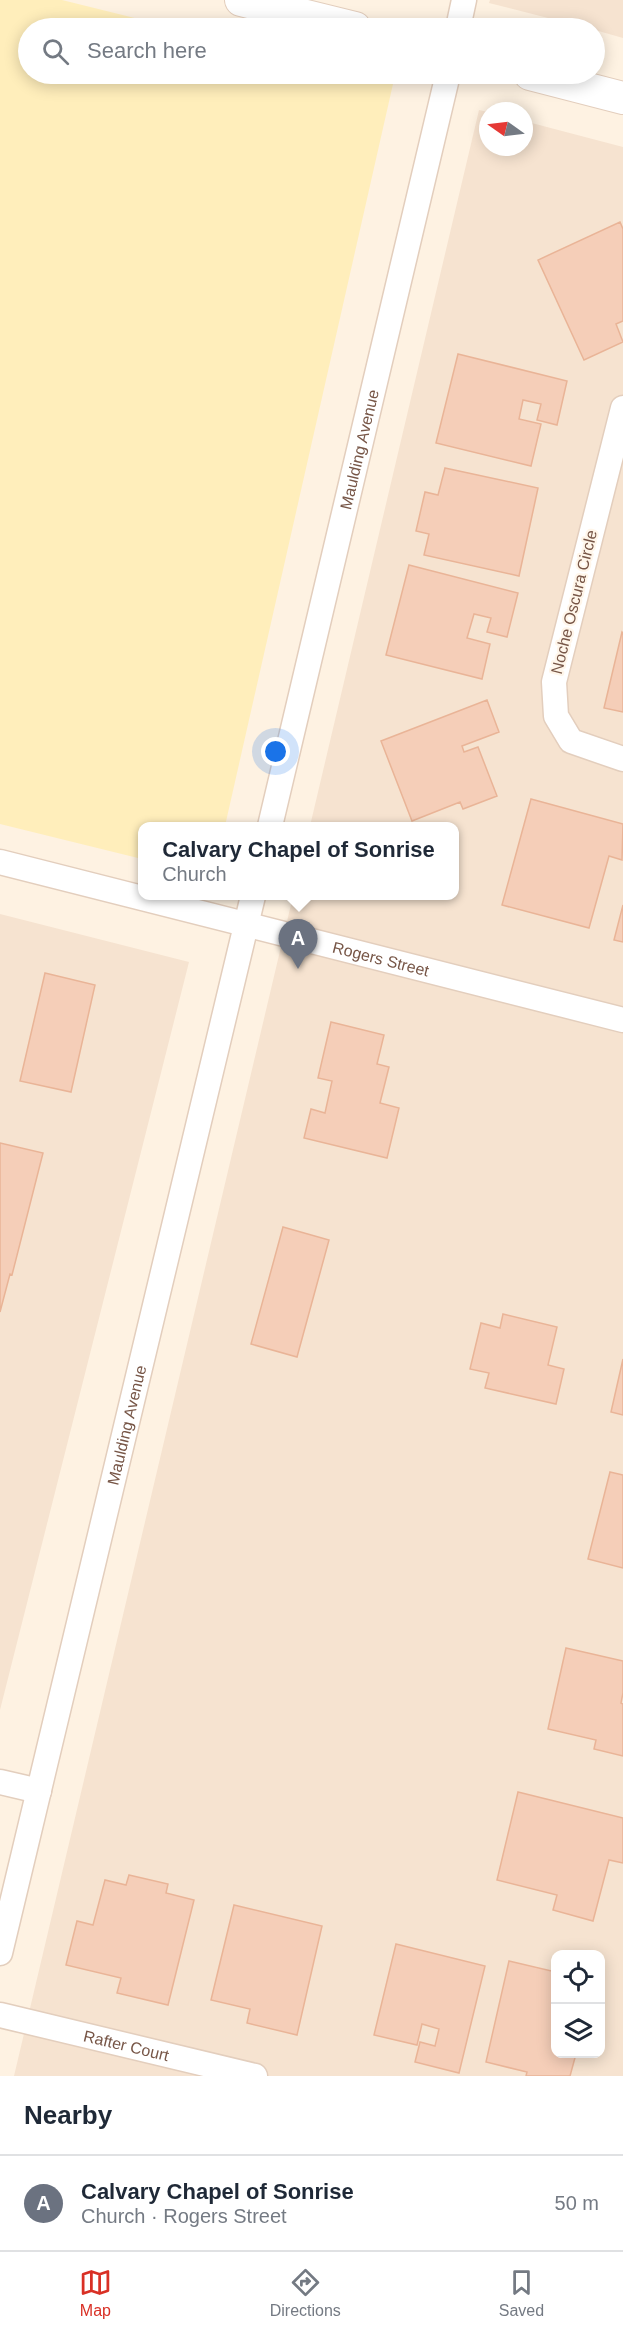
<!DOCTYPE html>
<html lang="en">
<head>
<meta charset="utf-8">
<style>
  :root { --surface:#fff; --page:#f2f2f3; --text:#1f2937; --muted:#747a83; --line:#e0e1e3; --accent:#d93025 }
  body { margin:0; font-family:Helvetica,sans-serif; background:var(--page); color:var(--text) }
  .controls { position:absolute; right:18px; bottom:18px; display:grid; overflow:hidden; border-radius:12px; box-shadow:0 3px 15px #0003 }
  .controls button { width:54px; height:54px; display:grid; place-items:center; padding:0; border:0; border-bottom:2px solid var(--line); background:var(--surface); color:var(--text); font:30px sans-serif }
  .compass { position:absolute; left:479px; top:102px; width:54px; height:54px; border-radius:50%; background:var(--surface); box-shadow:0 3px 15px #0003; rotate:284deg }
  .you { position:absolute; left:276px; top:752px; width:21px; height:21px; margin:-15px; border:4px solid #fff; border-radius:50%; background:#1a73e8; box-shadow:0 0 0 9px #1a73e833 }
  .badge { display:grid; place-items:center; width:39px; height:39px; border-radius:50%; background:var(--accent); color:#fff; font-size:20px; font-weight:700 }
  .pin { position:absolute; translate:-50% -50px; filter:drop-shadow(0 2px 3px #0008) }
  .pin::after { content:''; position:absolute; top:32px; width:21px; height:18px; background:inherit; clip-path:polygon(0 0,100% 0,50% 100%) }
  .popup { position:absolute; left:138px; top:822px; width:321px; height:78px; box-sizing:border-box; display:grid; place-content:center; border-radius:12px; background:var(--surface); filter:drop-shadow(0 2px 4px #0005); font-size:20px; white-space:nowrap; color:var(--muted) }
  .popup b { font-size:22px; color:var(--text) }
  .popup::after { content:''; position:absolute; left:50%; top:100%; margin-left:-12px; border:12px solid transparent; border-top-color:var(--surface) }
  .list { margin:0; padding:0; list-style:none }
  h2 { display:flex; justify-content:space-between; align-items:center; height:78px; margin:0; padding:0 24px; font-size:26px }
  h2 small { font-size:20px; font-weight:400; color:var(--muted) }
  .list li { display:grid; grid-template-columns:39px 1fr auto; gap:18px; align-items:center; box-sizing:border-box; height:96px; padding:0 24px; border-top:2px solid var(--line) }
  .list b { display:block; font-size:22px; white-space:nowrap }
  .list p { margin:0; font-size:20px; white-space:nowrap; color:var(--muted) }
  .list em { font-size:20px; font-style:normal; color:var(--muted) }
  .icon { flex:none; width:33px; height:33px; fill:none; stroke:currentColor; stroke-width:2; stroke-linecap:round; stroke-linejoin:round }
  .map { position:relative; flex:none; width:623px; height:2076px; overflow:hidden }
  .search { position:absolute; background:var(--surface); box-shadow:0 3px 15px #0003; left:18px; right:18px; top:18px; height:66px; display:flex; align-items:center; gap:15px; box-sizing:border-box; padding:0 21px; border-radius:33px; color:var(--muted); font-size:22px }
  .sheet { height:174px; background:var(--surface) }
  nav { display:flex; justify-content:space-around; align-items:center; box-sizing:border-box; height:84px; border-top:2px solid var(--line); background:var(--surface); font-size:16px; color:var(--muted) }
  nav a { display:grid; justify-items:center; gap:3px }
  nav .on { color:var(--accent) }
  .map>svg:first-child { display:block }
  .residential { fill:#f6e3d0; fill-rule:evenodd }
  .sand { fill:#feb }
  .building { fill:#f5ceb8; stroke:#e9b497; stroke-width:1.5 }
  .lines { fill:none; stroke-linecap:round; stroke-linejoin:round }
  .minor-casing { stroke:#e3cebd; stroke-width:27 }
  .tertiary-casing { stroke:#e3cebd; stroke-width:34 }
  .minor { stroke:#fff; stroke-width:24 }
  .tertiary { stroke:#fff; stroke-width:32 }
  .labels { text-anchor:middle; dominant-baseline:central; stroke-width:4.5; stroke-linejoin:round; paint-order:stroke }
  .street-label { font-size:16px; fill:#775647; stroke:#fff6ea }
</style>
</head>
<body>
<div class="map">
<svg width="623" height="2076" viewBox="0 0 623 2076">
  <rect width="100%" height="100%" fill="#fef2e2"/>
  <path class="residential" d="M490,0H623V38L595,30L594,28H587L489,3Z
    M479,110L488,112V147H524V121L623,147V2076H14L293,896H454V826H310ZM556,1954H600V2054H556Z
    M0,914L189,962L0,1710Z"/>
  <path class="sand" d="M0,0H62L175,28H28V74H353L393,84L225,826H142V859L0,824Z"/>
  <path class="building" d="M620,222L623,229V321L616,324L623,342L584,360L538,260Z
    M458,354L567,381L557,425L537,420L541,404L523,400L519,419L541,424L531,466L436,443Z
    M445,468L538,488L519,576L424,555L429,534L416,531L425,492L438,495Z
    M409,565L518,593L507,637L487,632L491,618L474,614L467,638L490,644L482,679L386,655Z
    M622,632L623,633V712L604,708Z
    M487,700L499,732L462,746L464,752L478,747L497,796L463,809L460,802L412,821L381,741Z
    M531,799L623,824L622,860L609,856L589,928L502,905Z
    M623,905V942L614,940Z
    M45,973L95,985L71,1092L20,1081Z
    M331,1022L384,1035L377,1064L389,1067L380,1103L399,1108L387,1158L304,1138L311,1109L325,1113L332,1081L318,1078Z
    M0,1143L43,1153L12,1275L10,1274L0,1312Z
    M283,1227L329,1240L297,1357L251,1344Z
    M503,1314L557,1327L548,1365L564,1369L556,1404L485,1388L489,1373L470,1369L481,1323L500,1328Z
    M623,1359V1415L611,1412Z
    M610,1472L623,1475V1568L588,1559Z
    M566,1648L623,1661V1693L621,1703L623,1704V1756L594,1749L596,1740L548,1729Z
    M518,1792L623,1818V1863L609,1860L593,1921L553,1910L557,1895L497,1880Z
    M129,1875L168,1884L166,1893L194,1900L168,2005L117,1993L121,1978L66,1965L77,1921L93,1925L105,1880L126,1885Z
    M234,1905L322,1926L297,2035L247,2023L250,2009L211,2000Z
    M396,1944L485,1966L459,2073L415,2062L420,2042L435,2046L439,2029L422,2024L417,2045L374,2035Z
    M509,1961L556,1972V2054H576L570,2076H526L527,2072L486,2062Z"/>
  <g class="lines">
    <defs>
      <g id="minor">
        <path d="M458,28L464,0"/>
        <path d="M623,408L554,682L556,716L571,741L623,759"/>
        <path id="s1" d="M270,826L448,74"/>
        <path id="s2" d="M0,862L623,1020"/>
        <path d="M0,1782L39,1791"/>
        <path id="s3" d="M0,1953L253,896"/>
        <path id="s4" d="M0,2015L255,2076"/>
      </g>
      <path id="tertiary" d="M241,0L355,28
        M530,74L623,98"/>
    </defs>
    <use href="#minor" class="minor-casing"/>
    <use href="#tertiary" class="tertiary-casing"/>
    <use href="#minor" class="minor"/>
    <use href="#tertiary" class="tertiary"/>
  </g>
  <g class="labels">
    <g class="street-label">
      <text stroke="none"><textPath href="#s1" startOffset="387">Maulding Avenue</textPath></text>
      <text transform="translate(574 602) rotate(-76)">Noche Oscura Circle</text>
      <text stroke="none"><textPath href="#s2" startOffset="393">Rogers Street</textPath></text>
      <text stroke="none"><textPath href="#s3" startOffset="543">Maulding Avenue</textPath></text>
      <text stroke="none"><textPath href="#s4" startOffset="130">Rafter Court</textPath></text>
    </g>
  </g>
</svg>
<div class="controls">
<button><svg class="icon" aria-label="locate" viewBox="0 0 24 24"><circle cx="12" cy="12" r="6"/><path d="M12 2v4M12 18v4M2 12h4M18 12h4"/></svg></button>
<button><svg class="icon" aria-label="layers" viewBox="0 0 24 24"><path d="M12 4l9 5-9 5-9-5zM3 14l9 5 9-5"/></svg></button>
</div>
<svg class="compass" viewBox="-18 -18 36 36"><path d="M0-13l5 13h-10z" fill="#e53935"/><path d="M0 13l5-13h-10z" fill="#747a83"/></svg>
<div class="you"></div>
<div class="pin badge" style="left:298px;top:969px;background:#6b7280">A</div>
<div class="popup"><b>Calvary Chapel of Sonrise</b>Church</div>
<div class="search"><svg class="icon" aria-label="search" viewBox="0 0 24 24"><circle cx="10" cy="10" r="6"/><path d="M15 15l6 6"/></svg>Search here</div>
</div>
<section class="sheet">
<h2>Nearby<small></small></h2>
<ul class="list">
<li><span class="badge" style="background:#6b7280">A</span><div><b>Calvary Chapel of Sonrise</b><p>Church · Rogers Street</p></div><em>50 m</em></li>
</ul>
</section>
<nav>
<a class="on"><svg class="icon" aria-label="map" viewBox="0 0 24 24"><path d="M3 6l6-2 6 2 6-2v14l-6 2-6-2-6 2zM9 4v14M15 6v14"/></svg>Map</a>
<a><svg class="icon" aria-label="directions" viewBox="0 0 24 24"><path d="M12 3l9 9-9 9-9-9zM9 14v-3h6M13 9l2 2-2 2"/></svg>Directions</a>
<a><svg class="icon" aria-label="saved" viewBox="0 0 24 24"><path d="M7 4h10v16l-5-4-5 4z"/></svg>Saved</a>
</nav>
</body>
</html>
